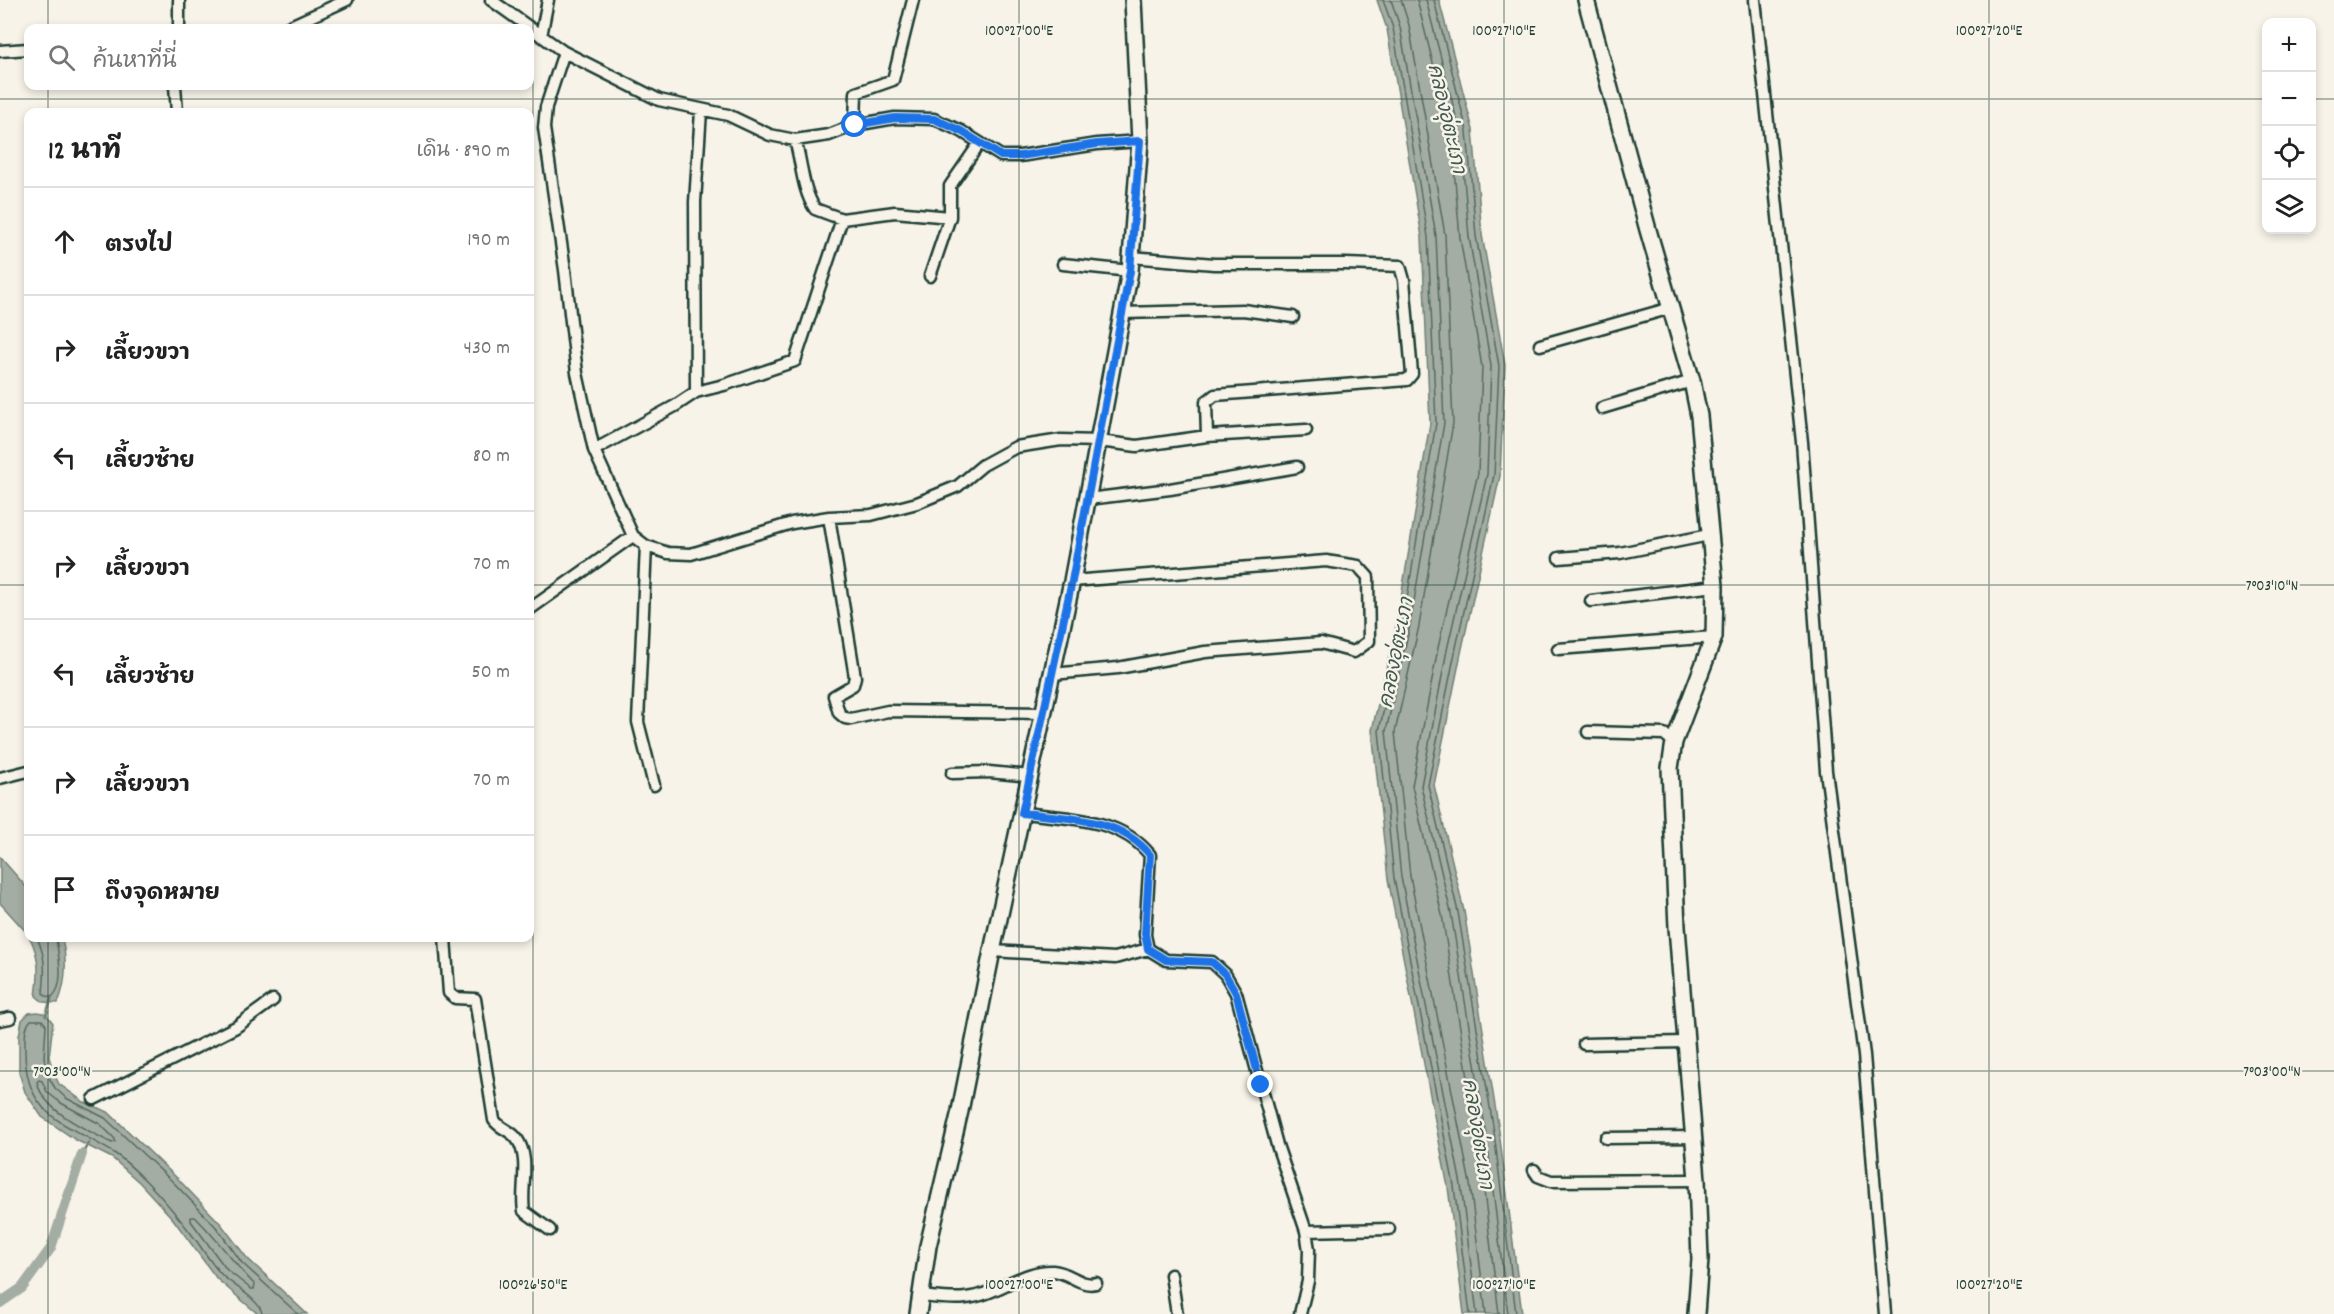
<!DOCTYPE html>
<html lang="th">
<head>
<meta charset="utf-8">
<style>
  :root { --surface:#fff; --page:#f2f2f2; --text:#222; --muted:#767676; --line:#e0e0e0 }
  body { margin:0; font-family:Dekko,"Playpen Sans Thai",sans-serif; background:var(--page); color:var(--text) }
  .controls { position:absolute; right:18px; top:18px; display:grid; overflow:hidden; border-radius:12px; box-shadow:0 3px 9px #0003 }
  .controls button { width:54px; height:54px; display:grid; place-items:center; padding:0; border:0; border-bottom:2px solid var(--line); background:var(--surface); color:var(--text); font:30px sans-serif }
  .stop { position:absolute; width:18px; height:18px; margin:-14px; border:4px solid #1a73e8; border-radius:50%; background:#fff }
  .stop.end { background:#1a73e8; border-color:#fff; box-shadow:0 2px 6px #0008 }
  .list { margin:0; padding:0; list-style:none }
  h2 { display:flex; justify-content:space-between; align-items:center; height:78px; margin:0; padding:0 24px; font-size:26px }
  h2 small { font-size:20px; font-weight:400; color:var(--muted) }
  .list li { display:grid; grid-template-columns:39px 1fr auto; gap:18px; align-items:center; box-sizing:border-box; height:108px; padding:0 24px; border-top:2px solid var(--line) }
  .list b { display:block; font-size:22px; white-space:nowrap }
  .list em { font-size:20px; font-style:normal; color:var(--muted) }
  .icon { flex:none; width:33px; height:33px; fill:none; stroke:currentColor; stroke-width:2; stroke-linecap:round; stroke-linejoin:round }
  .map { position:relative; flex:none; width:2334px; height:1314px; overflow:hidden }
  .search { position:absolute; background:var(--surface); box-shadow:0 3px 9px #0003; left:24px; top:24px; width:510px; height:66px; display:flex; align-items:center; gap:15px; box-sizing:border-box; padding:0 21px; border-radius:12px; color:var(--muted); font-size:22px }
  .panel { position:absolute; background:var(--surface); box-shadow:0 3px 9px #0003; left:24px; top:108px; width:510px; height:834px; border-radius:12px }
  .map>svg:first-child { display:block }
  .water { fill:#a4ada3; stroke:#6f8077; stroke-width:1.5 }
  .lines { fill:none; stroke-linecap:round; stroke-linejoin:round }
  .shore { stroke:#546a60; stroke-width:1.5 }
  .stream { stroke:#6f8077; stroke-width:3 }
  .canal { stroke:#a4ada3; stroke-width:10 }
  .street-casing { stroke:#1f3d34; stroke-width:15 }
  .secondary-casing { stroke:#1f3d34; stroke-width:20 }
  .street { stroke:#f7f3e8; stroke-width:10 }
  .secondary { stroke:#f7f3e8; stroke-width:15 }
  .route { stroke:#1a73e8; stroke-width:8 }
  .ticks { fill:none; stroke:#1f3d34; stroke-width:1.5; stroke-opacity:0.45 }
  .labels { text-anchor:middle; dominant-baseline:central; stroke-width:5; stroke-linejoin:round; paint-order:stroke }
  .water-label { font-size:20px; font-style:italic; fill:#405950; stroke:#f7f3e8 }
  .ticks-label { font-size:15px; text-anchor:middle; fill:#1f3d34; stroke:#f7f3e8; stroke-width:5; stroke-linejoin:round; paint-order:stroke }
</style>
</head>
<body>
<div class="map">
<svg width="2334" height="1314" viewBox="0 0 2334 1314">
  <rect width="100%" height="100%" fill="#f7f3e8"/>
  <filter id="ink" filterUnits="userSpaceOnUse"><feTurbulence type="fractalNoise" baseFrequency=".0167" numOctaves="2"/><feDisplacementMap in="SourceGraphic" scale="12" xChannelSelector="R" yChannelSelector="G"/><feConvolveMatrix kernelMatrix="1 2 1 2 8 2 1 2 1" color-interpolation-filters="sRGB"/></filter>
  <g filter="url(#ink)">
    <path class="water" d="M1377,0H1439L1473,130L1482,235L1505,365L1500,476L1461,653L1434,785L1464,911L1499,1131L1522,1314H1464L1448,1187L1388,879L1372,730L1397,622L1430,423L1422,237L1387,29Z
      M0,857L28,889V934L0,903Z
      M30,938H62C67,960 67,981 58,1003L43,1002L36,996C39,974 40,958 30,938Z
      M38,1012L46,1014L53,1023L49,1057L54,1074L59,1084L84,1102L108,1112L178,1179L221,1224L247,1258L307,1314H258L217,1279L173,1219L140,1183L112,1158L76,1140L42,1117L25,1092L19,1072V1036L22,1020L29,1013Z"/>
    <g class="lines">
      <path class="shore" d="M1383,0L1393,28L1428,237L1436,423L1403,623L1379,731L1394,878L1454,1186L1470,1314
        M1391,0L1400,27L1436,236L1444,423L1410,625L1386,731L1401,877L1461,1185L1477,1314
        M1401,0L1409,25L1445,235L1453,423L1419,626L1395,732L1410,876L1470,1184L1486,1314
        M1417,0L1451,134L1460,238L1482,367L1478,473L1438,648L1412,786L1442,915L1477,1134L1499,1314
        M1426,0L1460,132L1469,237L1491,366L1487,474L1447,650L1421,786L1451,913L1486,1133L1508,1314
        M1434,0L1467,131L1476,236L1499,366L1494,475L1455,652L1428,785L1458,912L1494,1132L1516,1314
        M37,938C46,956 45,973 43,993L46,996L52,997C66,984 58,955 56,938
        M39,1080L42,1081L47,1092L61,1103L100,1124L115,1139V1142L112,1143C87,1130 43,1111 37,1082Z
        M191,1217H195C217,1238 233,1263 255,1285L254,1289H251L227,1270L191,1221Z
        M262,1314C261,1301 233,1285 223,1276C213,1266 204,1252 196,1240C180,1219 164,1199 145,1180C136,1171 125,1160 114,1153C66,1122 25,1118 25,1050C25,1040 24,1027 31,1020H42L46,1025L44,1057L48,1076L55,1088L66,1098L105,1118L174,1183L217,1228L242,1263L298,1314"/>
      <path class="stream" d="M46,1016L51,999
        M82,1154L89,1143"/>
      <path class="canal" d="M0,1303L22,1288L51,1248L82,1154"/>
      <defs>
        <path id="street" d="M179,0V28
          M491,0L564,52L659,100L728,115L770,135L795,140L829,135L855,125L895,118L934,119L961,131L1001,156H1020L1097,144L1140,141
          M1755,0L1802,442L1826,771L1864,1055L1885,1314
          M286,28L347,0
          M541,36L548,0
          M0,51L28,49
          M564,52L546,107L544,128L565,270L577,373L594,450L633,536L646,546L668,553L691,554L792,523L829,517L871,515L917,503L958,486L983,465L1016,447L1061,440L1099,441L1137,446L1207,436L1306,430
          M175,86L177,112
          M855,125L856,93L893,80L913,0
          M795,140C802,163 802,189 815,209L842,219L895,212L950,217
          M1131,257L1214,264H1346L1400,266L1404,280L1412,374L1407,380L1215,395L1206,402L1207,436
          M1063,264L1130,271
          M930,276L950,217V186L979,144
          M1122,313L1243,310L1293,317
          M1540,345L1671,308
          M696,392L724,385L795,361L842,219
          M1602,408L1692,381
          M594,450L675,406L696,392L695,202L701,111
          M1088,499L1170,489L1297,467
          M829,517L855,677L853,685L834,696L839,713L845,718L851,719L888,711L1044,713
          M646,546L638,722L654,785
          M1559,558L1620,553L1709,535
          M1591,601L1715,586
          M530,609L633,536
          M1558,649L1714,637
          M1052,674L1118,668L1205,652L1321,643L1354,652L1369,641L1368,577L1358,566L1326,561L1072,581
          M1588,732L1664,734L1674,742
          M952,773L989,772L1031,776
          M0,778L28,771
          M1022,813C1066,818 1120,817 1150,855L1145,935L1148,949L1166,960L1212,962L1225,974L1236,993L1277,1145L1306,1231L1309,1250L1308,1281L1300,1314
          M445,938L449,993L455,998L475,999L494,1120C500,1129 511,1130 517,1139C531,1159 520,1189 524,1211L550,1230
          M992,951L1115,958L1148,949
          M0,1020L10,1018
          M1584,1044L1685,1042
          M94,1099L236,1027L273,1000
          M1606,1138L1693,1137
          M1534,1170L1538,1176L1551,1181L1697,1180
          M1306,1231L1389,1229
          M1171,1275L1177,1314
          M920,1296C935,1297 951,1300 966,1298C997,1295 1022,1270 1053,1271C1070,1272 1080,1287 1096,1283"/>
        <path id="secondary" d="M1586,0L1648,230L1692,381L1699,416L1715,586L1714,637L1674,742L1670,768L1677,927L1697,1180L1700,1259L1696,1314
          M918,1314L928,1246L960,1111L992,951L1072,581L1130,271L1140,141L1133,0"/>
      </defs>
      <use href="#street" class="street-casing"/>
      <use href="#secondary" class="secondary-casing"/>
      <use href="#street" class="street"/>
      <use href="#secondary" class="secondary"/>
    </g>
  </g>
  <g class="lines" filter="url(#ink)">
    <path class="route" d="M855,125L895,118L934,119L961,131L1001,156H1020L1097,144L1140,141L1130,271L1072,581L1022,813C1066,818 1120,817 1150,855L1145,934L1148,949L1166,960L1212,962L1225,974L1236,993L1261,1085"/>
  </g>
  <path class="ticks" d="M48,0V28M533,0V1314M1019,0V1314M1504,0V1314M1989,0V1314M48,86V112M0,99H2266M2312,99H2334M0,585H28M530,585H2334M48,938V1314M0,1071H2334"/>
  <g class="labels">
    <g class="water-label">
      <text transform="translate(1445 119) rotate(77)">คลองอุ่ตะเภา</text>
      <text transform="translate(1398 653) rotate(-79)">คลองอุ่ตะเภา</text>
      <text transform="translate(1476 1134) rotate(81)">คลองอุ่ตะเภา</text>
    </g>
  </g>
  <g class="ticks-label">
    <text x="1019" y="35">100°27'00"E</text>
    <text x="1504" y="35">100°27'10"E</text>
    <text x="1989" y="35">100°27'20"E</text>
    <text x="2272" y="590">7°03'10"N</text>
    <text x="62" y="1076">7°03'00"N</text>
    <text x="2272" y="1076">7°03'00"N</text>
    <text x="533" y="1289">100°26'50"E</text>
    <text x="1019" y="1289">100°27'00"E</text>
    <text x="1504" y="1289">100°27'10"E</text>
    <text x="1989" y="1289">100°27'20"E</text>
  </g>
</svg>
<div class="controls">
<button>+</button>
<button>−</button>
<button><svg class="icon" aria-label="locate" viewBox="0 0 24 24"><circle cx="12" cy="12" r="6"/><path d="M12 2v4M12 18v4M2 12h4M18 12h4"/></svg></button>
<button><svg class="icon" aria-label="layers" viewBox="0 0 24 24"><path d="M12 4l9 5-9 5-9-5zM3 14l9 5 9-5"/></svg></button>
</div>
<div class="stop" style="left:855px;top:125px"></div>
<div class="stop end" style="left:1261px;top:1085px"></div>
<div class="search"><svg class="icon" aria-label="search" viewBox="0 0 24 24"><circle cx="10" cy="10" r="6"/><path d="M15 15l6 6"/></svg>ค้นหาที่นี่</div>
<section class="panel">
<h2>12 นาที<small>เดิน · 890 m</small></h2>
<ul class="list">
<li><svg class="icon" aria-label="ahead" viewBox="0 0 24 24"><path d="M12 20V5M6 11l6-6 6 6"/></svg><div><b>ตรงไป</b></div><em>190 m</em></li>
<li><svg class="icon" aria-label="right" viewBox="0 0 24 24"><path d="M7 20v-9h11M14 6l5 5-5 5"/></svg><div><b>เลี้ยวขวา</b></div><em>430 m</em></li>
<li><svg class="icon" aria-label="left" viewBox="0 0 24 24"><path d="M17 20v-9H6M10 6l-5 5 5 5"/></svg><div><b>เลี้ยวซ้าย</b></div><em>80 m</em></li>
<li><svg class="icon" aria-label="right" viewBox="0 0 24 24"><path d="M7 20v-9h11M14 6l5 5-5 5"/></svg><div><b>เลี้ยวขวา</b></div><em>70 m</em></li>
<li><svg class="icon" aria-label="left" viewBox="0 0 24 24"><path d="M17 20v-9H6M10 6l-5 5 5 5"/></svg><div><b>เลี้ยวซ้าย</b></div><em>50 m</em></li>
<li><svg class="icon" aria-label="right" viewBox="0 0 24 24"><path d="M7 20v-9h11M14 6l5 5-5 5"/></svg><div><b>เลี้ยวขวา</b></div><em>70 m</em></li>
<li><svg class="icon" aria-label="arrive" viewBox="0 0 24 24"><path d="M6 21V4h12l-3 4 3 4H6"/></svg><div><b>ถึงจุดหมาย</b></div></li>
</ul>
</section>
</div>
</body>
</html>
